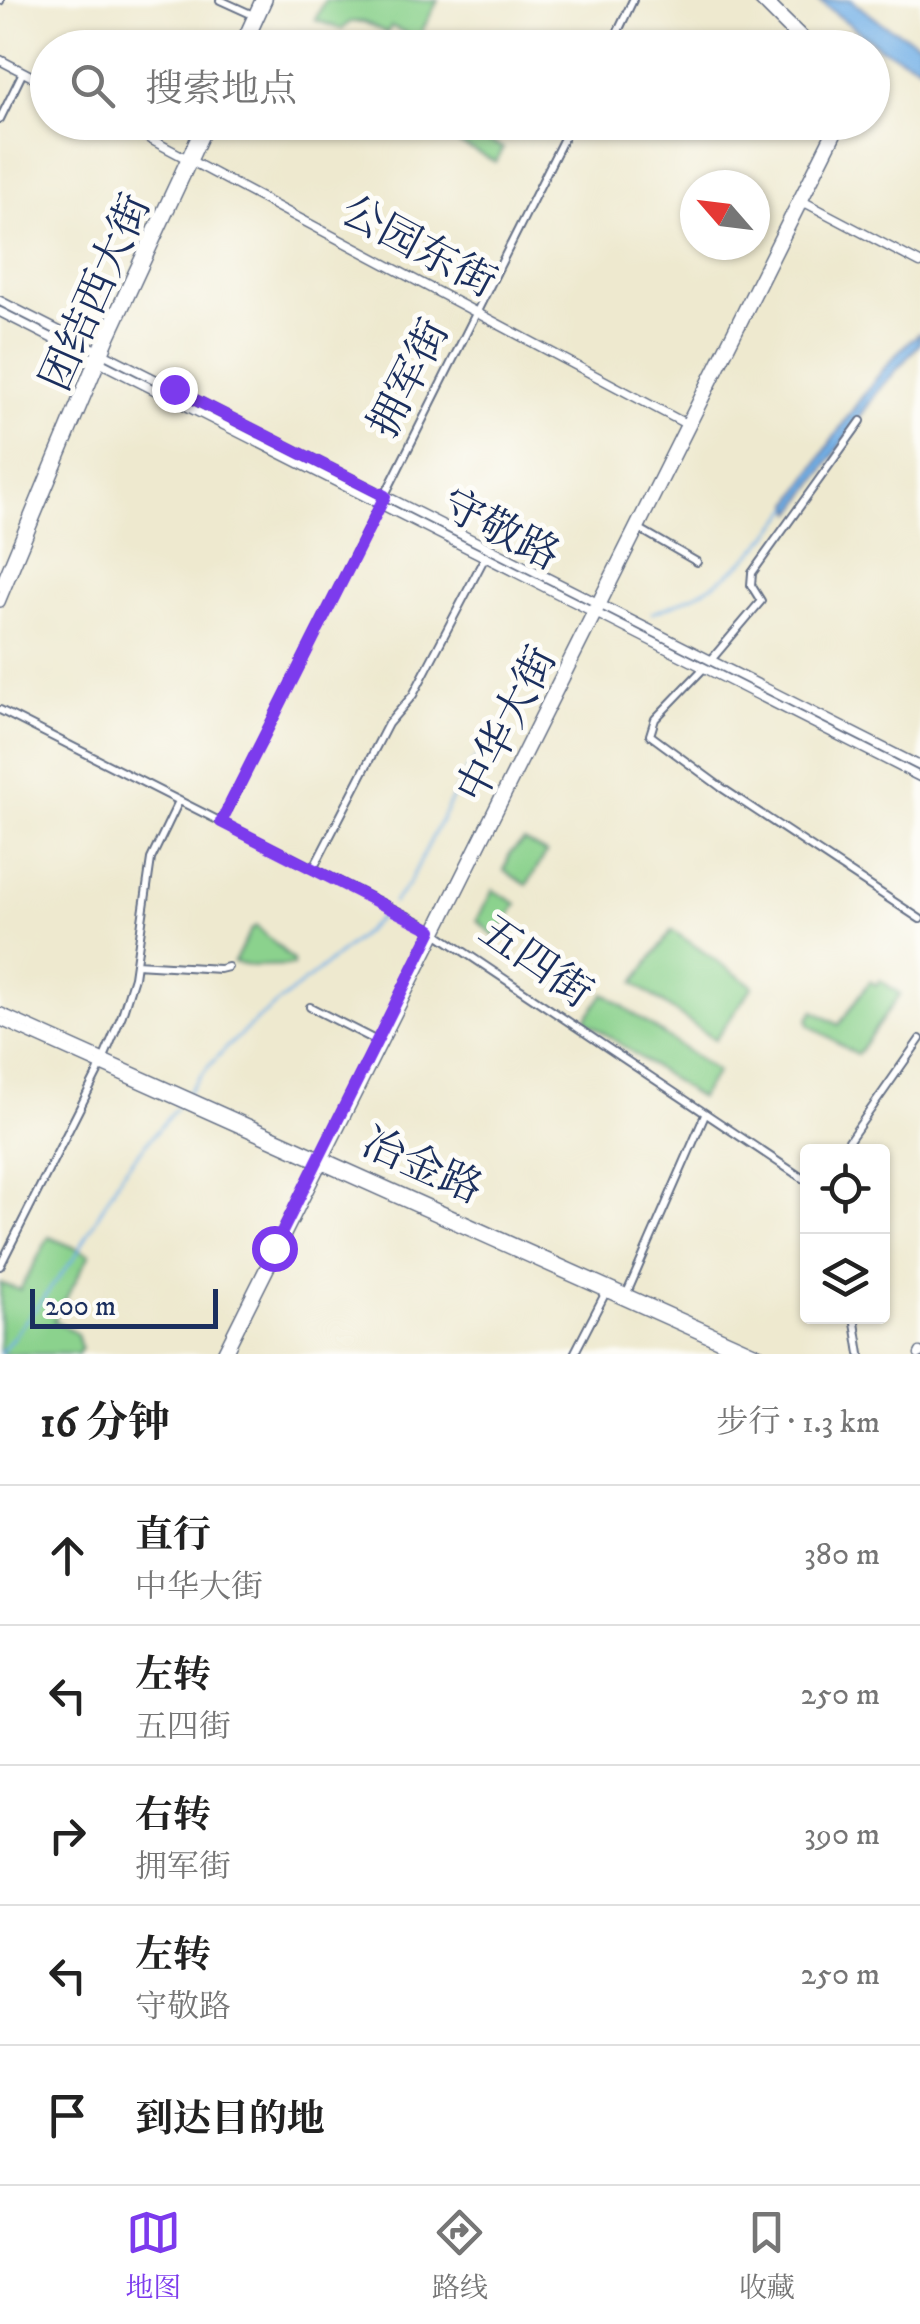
<!DOCTYPE html>
<html lang="zh">
<head>
<meta charset="utf-8">
<style>
  :root { --surface:#fff; --page:#f6f6f6; --text:#222; --muted:#767676; --line:#e0e0e0; --accent:#7c3aed }
  body { margin:0; font-family:"IM FELL DW Pica","Noto Serif SC",serif; background:var(--page); color:var(--text) }
  .controls { position:absolute; right:30px; bottom:30px; display:grid; overflow:hidden; border-radius:10px; box-shadow:0 2px 8px #0004 }
  .controls button { width:90px; height:90px; display:grid; place-items:center; padding:0; border:0; border-bottom:2px solid var(--line); background:var(--surface); color:var(--text); font:50px sans-serif }
  .compass { position:absolute; left:680px; top:170px; width:90px; height:90px; border-radius:50%; background:var(--surface); box-shadow:0 2px 8px #0004; rotate:298deg }
  .scale { position:absolute; left:30px; bottom:25px; width:188px; box-sizing:border-box; padding-left:10px; border:5px solid #1b2f5e; border-top:0; font-size:28px; line-height:35px; white-space:nowrap; color:#1b2f5e; -webkit-text-stroke:8px #fdfcf7; paint-order:stroke }
  .stop { position:absolute; width:30px; height:30px; margin:-22px; border:8px solid #7c3aed; border-radius:50%; background:#fff }
  .stop.end { background:#7c3aed; border-color:#fff; box-shadow:0 2px 10px #0008 }
  .list { margin:0; padding:0; list-style:none }
  h2 { display:flex; justify-content:space-between; align-items:center; height:130px; margin:0; padding:0 40px; font-size:42px }
  h2 small { font-size:32px; font-weight:400; color:var(--muted) }
  .list li { display:grid; grid-template-columns:65px 1fr auto; gap:30px; align-items:center; box-sizing:border-box; height:140px; padding:0 40px; border-top:2px solid var(--line) }
  .list b { display:block; font-size:38px; white-space:nowrap }
  .list p { margin:0; font-size:32px; white-space:nowrap; color:var(--muted) }
  .list em { font-size:32px; font-style:normal; color:var(--muted) }
  .icon { flex:none; width:55px; height:55px; fill:none; stroke:currentColor; stroke-width:2; stroke-linecap:round; stroke-linejoin:round }
  .map { position:relative; flex:none; width:920px; height:1354px; overflow:hidden }
  .search { position:absolute; background:var(--surface); box-shadow:0 2px 8px #0004; left:30px; right:30px; top:30px; height:110px; display:flex; align-items:center; gap:25px; box-sizing:border-box; padding:0 35px; border-radius:55px; color:var(--muted); font-size:38px }
  .sheet { height:830px; background:var(--surface) }
  nav { display:flex; justify-content:space-around; align-items:center; box-sizing:border-box; height:140px; border-top:2px solid var(--line); background:var(--surface); font-size:28px; color:var(--muted) }
  nav a { display:grid; justify-items:center; gap:5px }
  nav .on { color:var(--accent) }
  .map>svg:first-child { display:block }
  .green { fill:#8bd28d; stroke:#538076; stroke-width:2.5 }
  .water { fill:#75b1e7; stroke:#4870a2; stroke-width:2.5 }
  .lines { fill:none; stroke-linecap:round; stroke-linejoin:round }
  .stream { stroke:#75b1e7; stroke-width:2.5 }
  .street-casing { stroke:#657086; stroke-width:10 }
  .secondary-casing { stroke:#657086; stroke-width:11 }
  .primary-casing { stroke:#657086; stroke-width:12 }
  .street { stroke:#fff; stroke-width:6 }
  .secondary { stroke:#fff; stroke-width:8 }
  .primary { stroke:#fff; stroke-width:9 }
  .route { stroke:#7c3aed; stroke-width:12 }
  .labels { text-anchor:middle; dominant-baseline:central; stroke-width:10; stroke-linejoin:round; paint-order:stroke }
  .street-label { font-size:42px; fill:#1b2f5e; stroke:#fdfcf7 }
</style>
</head>
<body>
<div class="map">
<svg width="920" height="1354" viewBox="0 0 920 1354">
  <rect width="100%" height="100%" fill="#fdfcf7"/>
  <filter id="ink" filterUnits="userSpaceOnUse"><feTurbulence type="fractalNoise" baseFrequency=".01" numOctaves="2"/><feDisplacementMap in="SourceGraphic" scale="20" xChannelSelector="R" yChannelSelector="G"/><feConvolveMatrix kernelMatrix="1 2 1 2 8 2 1 2 1" color-interpolation-filters="sRGB"/></filter>
  <filter id="wash" filterUnits="userSpaceOnUse"><feTurbulence type="fractalNoise" baseFrequency=".0048" numOctaves="4" result="noise"/><feDisplacementMap in="SourceGraphic" scale="40" xChannelSelector="R" yChannelSelector="G"/><feGaussianBlur stdDeviation="2.25" result="paint"/><feColorMatrix in="noise" values="0 0 0 0 0 0 0 0 0 0 0 0 0 0 0 0 0 1.4 0 .05"/><feComposite in="paint" operator="in"/></filter>
  <g filter="url(#wash)">
    <rect width="100%" height="100%" fill="#eee9cf"/>
    <path class="green" d="M325,0H438L422,31L429,47H412L406,33L391,26L387,33L364,22H350L342,29L315,20Z
      M447,123H464L471,133L503,148L496,162L458,143Z
      M524,841L546,853L527,885L504,871L510,853Z
      M493,890L517,904L496,938L477,920Z
      M256,926L293,960V965L254,966L234,962L251,930Z
      M672,930L753,986L715,1040L634,983Z
      M880,980L900,994L857,1055L809,1025L808,1019L814,1011L839,1025L870,981L876,985Z
      M604,993L717,1072L699,1098L585,1020Z
      M49,1237L90,1254L54,1321L77,1334L81,1348L78,1354H0V1283L20,1290Z"/>
    <path class="water" d="M818,0H851L883,24L920,44V66L882,49Z
      M920,333V343L877,392L794,512L791,504C819,460 880,361 920,333Z"/>
    <g class="lines">
      <path class="stream" d="M652,613C716,591 752,561 791,507
        M393,903L409,883L466,771L478,756L498,741
        M188,1092C239,1021 321,977 382,915
        M0,1354L75,1257L122,1173L176,1108"/>
    </g>
  </g>
  <g filter="url(#ink)">
    <g class="lines">
      <defs>
        <path id="street" d="M220,0L253,15
          M0,1V0
          M610,48L633,0
          M0,119L23,72
          M640,529L697,562
          M711,660L761,601L751,585L752,573L861,421
          M704,668L655,719L650,735L722,788L920,919
          M0,710L421,923L808,1182
          M221,822L572,122
          M313,869L388,724L413,695L485,557
          M136,964L220,969L228,967
          M310,1007L377,1041
          M841,1152L920,1039
          M0,1266L98,1072L122,1015L134,977L151,859L179,801
          M627,1293L705,1115
          M854,1316L860,1354
          M574,1354L606,1292"/>
        <path id="secondary" d="M758,0L806,48
          M767,0L816,48
          M0,60L48,85
          M118,122L688,425
          M804,202L920,263
          M0,301L920,766
          M0,312L920,777
          M0,1012L762,1354
          M0,1021L743,1354
          M221,1354L836,122
          M227,1354L843,122
          M919,1354L920,1352"/>
        <path id="primary" d="M238,48L260,0
          M245,48L267,0
          M0,586L105,333L203,122
          M0,602L111,336L210,122"/>
      </defs>
      <use href="#street" class="street-casing"/>
      <use href="#secondary" class="secondary-casing"/>
      <use href="#primary" class="primary-casing"/>
      <use href="#street" class="street"/>
      <use href="#secondary" class="secondary"/>
      <use href="#primary" class="primary"/>
    </g>
  </g>
  <g class="lines" filter="url(#ink)">
    <path class="route" d="M174,389L385,496L221,822L432,930L274,1248"/>
  </g>
  <g class="labels">
    <g class="street-label">
      <text transform="translate(418 248) rotate(28)">公园东街</text>
      <text transform="translate(97 293) rotate(-66)">团结西大街</text>
      <text transform="translate(410 379) rotate(-63)">拥军街</text>
      <text transform="translate(500 531) rotate(27)">守敬路</text>
      <text transform="translate(508 725) rotate(-63)">中华大街</text>
      <text transform="translate(535 963) rotate(35)">五四街</text>
      <text transform="translate(422 1167) rotate(24)">冶金路</text>
    </g>
  </g>
</svg>
<div class="controls">
<button><svg class="icon" aria-label="locate" viewBox="0 0 24 24"><circle cx="12" cy="12" r="6"/><path d="M12 2v4M12 18v4M2 12h4M18 12h4"/></svg></button>
<button><svg class="icon" aria-label="layers" viewBox="0 0 24 24"><path d="M12 4l9 5-9 5-9-5zM3 14l9 5 9-5"/></svg></button>
</div>
<svg class="compass" viewBox="-18 -18 36 36"><path d="M0-13l5 13h-10z" fill="#e53935"/><path d="M0 13l5-13h-10z" fill="#767676"/></svg>
<div class="scale">200 m</div>
<div class="stop" style="left:274px;top:1248px"></div>
<div class="stop end" style="left:174px;top:389px"></div>
<div class="search"><svg class="icon" aria-label="search" viewBox="0 0 24 24"><circle cx="10" cy="10" r="6"/><path d="M15 15l6 6"/></svg>搜索地点</div>
</div>
<section class="sheet">
<h2>16 分钟<small>步行 · 1.3 km</small></h2>
<ul class="list">
<li><svg class="icon" aria-label="ahead" viewBox="0 0 24 24"><path d="M12 20V5M6 11l6-6 6 6"/></svg><div><b>直行</b><p>中华大街</p></div><em>380 m</em></li>
<li><svg class="icon" aria-label="left" viewBox="0 0 24 24"><path d="M17 20v-9H6M10 6l-5 5 5 5"/></svg><div><b>左转</b><p>五四街</p></div><em>250 m</em></li>
<li><svg class="icon" aria-label="right" viewBox="0 0 24 24"><path d="M7 20v-9h11M14 6l5 5-5 5"/></svg><div><b>右转</b><p>拥军街</p></div><em>390 m</em></li>
<li><svg class="icon" aria-label="left" viewBox="0 0 24 24"><path d="M17 20v-9H6M10 6l-5 5 5 5"/></svg><div><b>左转</b><p>守敬路</p></div><em>250 m</em></li>
<li><svg class="icon" aria-label="arrive" viewBox="0 0 24 24"><path d="M6 21V4h12l-3 4 3 4H6"/></svg><div><b>到达目的地</b></div></li>
</ul>
</section>
<nav>
<a class="on"><svg class="icon" aria-label="map" viewBox="0 0 24 24"><path d="M3 6l6-2 6 2 6-2v14l-6 2-6-2-6 2zM9 4v14M15 6v14"/></svg>地图</a>
<a><svg class="icon" aria-label="directions" viewBox="0 0 24 24"><path d="M12 3l9 9-9 9-9-9zM9 14v-3h6M13 9l2 2-2 2"/></svg>路线</a>
<a><svg class="icon" aria-label="saved" viewBox="0 0 24 24"><path d="M7 4h10v16l-5-4-5 4z"/></svg>收藏</a>
</nav>
</body>
</html>
